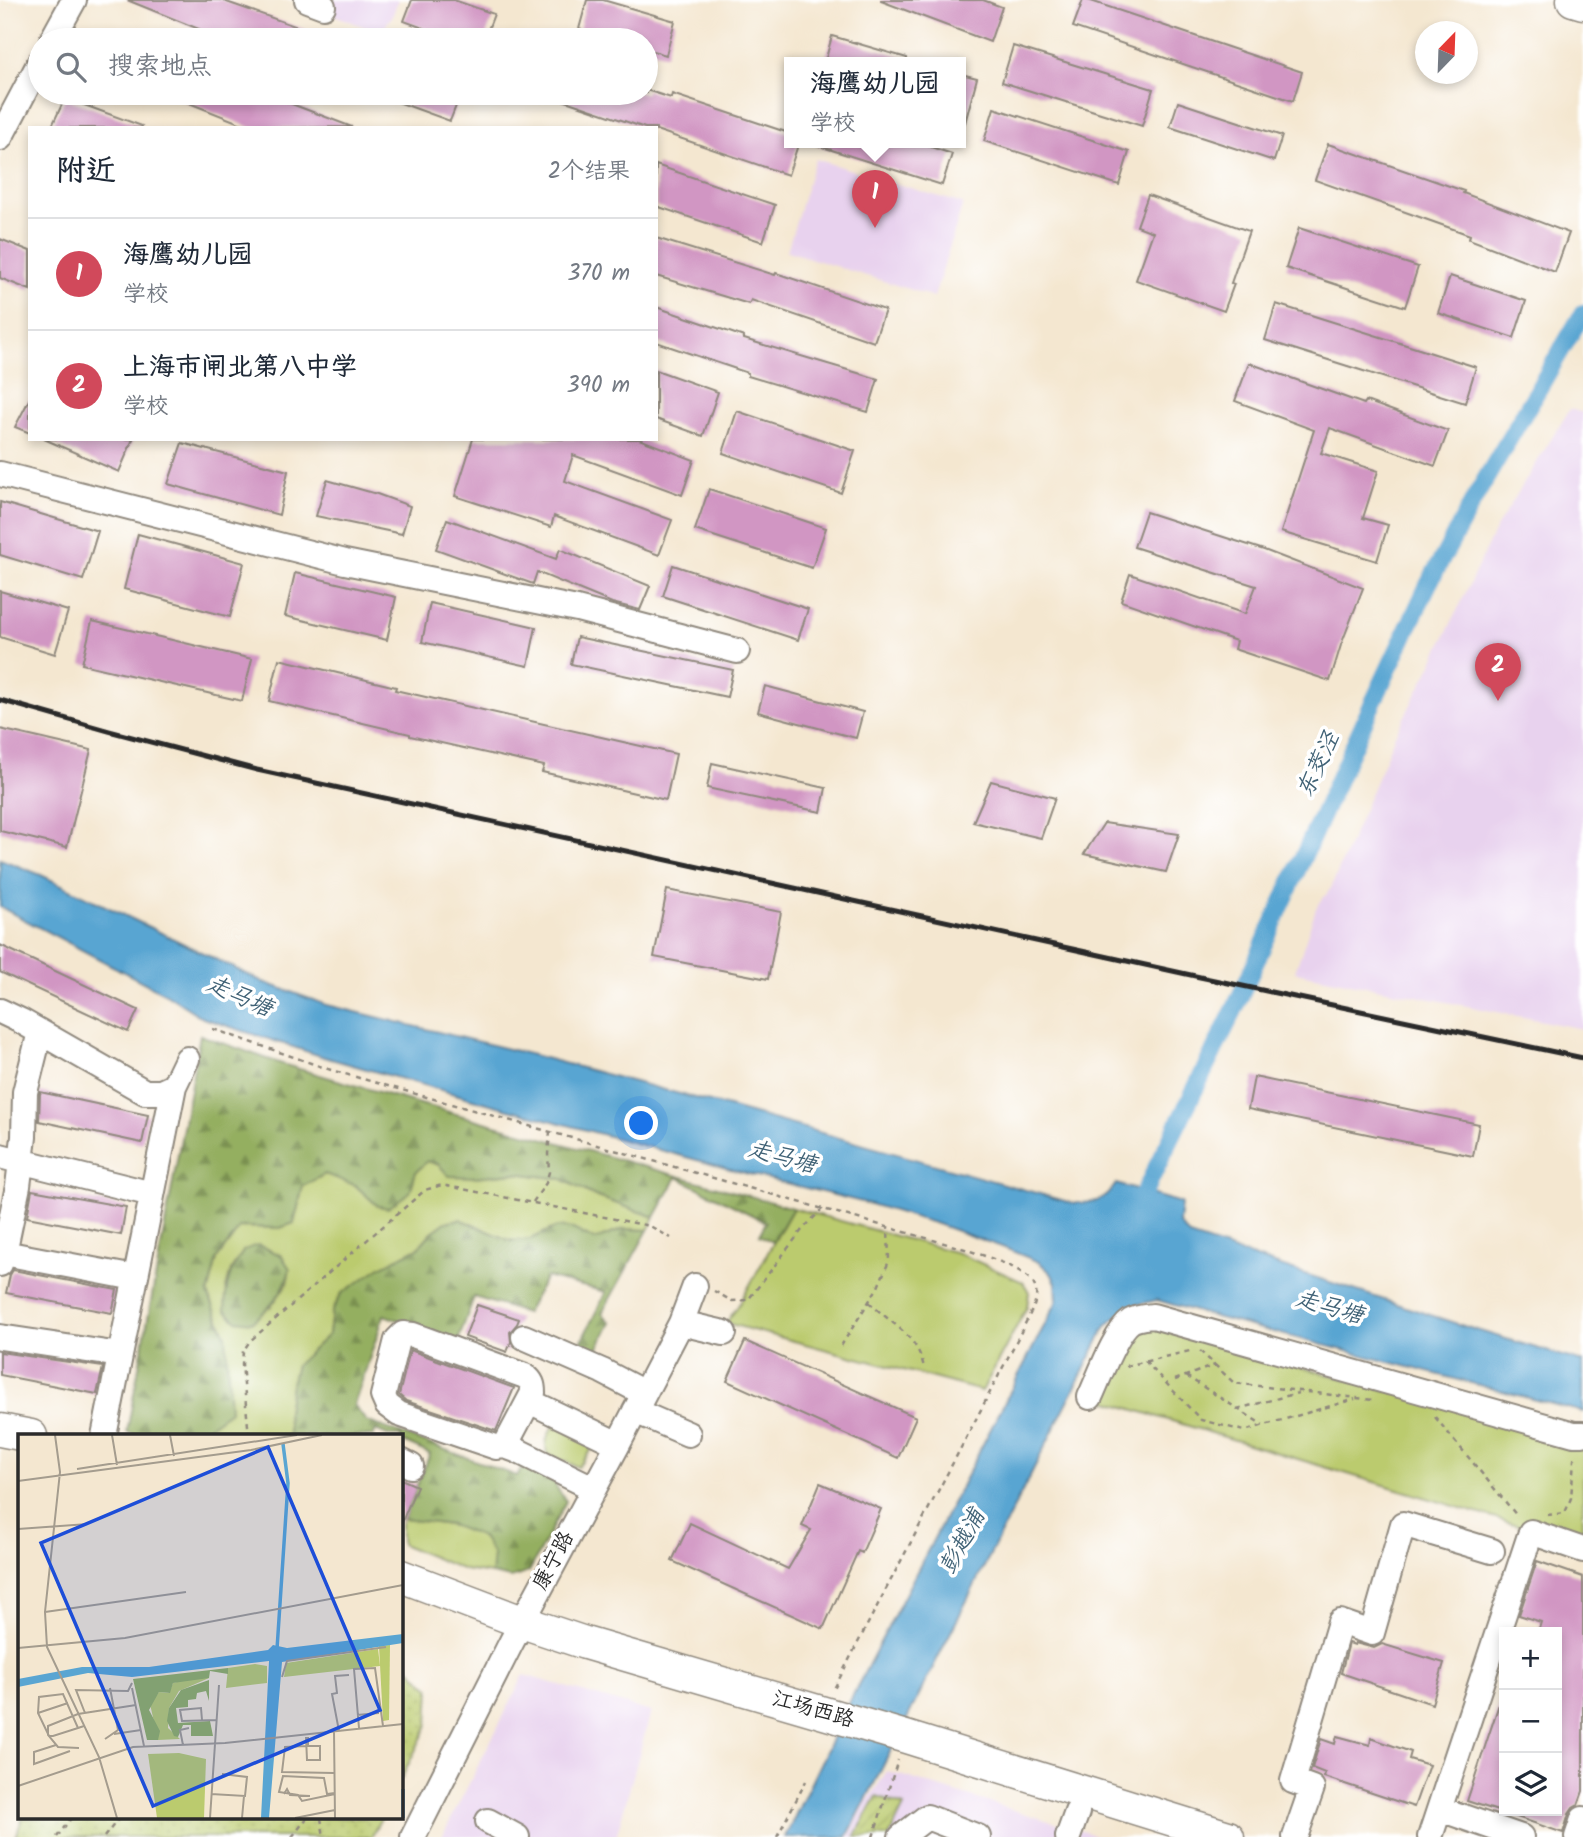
<!DOCTYPE html>
<html lang="zh">
<head>
<meta charset="utf-8">
<style>
  :root { --surface:#fff; --page:#f2f2f3; --text:#1f2937; --muted:#747a83; --line:#e0e1e3; --accent:#d1495b }
  body { margin:0; font-family:Kalam,"LXGW WenKai TC",sans-serif; background:var(--page); color:var(--text) }
  .controls { position:absolute; right:21px; bottom:21px; display:grid; overflow:hidden; border-radius:0px; box-shadow:0 4px 10px #0003 }
  .controls button { width:63px; height:63px; display:grid; place-items:center; padding:0; border:0; border-bottom:2px solid var(--line); background:var(--surface); color:var(--text); font:35px sans-serif }
  .compass { position:absolute; left:1415px; top:21px; width:63px; height:63px; border-radius:50%; background:var(--surface); box-shadow:0 4px 10px #0003; rotate:23deg }
  .you { position:absolute; left:642px; top:1124px; width:24px; height:24px; margin:-18px; border:5px solid #fff; border-radius:50%; background:#1a73e8; box-shadow:0 0 0 10px #1a73e833 }
  .badge { display:grid; place-items:center; width:46px; height:46px; border-radius:50%; background:var(--accent); color:#fff; font-size:23px; font-weight:700 }
  .pin { position:absolute; translate:-50% -58px; filter:drop-shadow(0 2px 4px #0008) }
  .pin::after { content:''; position:absolute; top:37px; width:24px; height:21px; background:inherit; clip-path:polygon(0 0,100% 0,50% 100%) }
  .popup { position:absolute; left:784px; top:57px; width:182px; height:91px; box-sizing:border-box; display:grid; place-content:center; border-radius:0px; background:var(--surface); filter:drop-shadow(0 2px 5px #0005); font-size:23px; white-space:nowrap; color:var(--muted) }
  .popup b { font-size:26px; color:var(--text) }
  .popup::after { content:''; position:absolute; left:50%; top:100%; margin-left:-14px; border:14px solid transparent; border-top-color:var(--surface) }
  .list { margin:0; padding:0; list-style:none }
  h2 { display:flex; justify-content:space-between; align-items:center; height:91px; margin:0; padding:0 28px; font-size:30px }
  h2 small { font-size:23px; font-weight:400; color:var(--muted) }
  .list li { display:grid; grid-template-columns:46px 1fr auto; gap:21px; align-items:center; box-sizing:border-box; height:112px; padding:0 28px; border-top:2px solid var(--line) }
  .list b { display:block; font-size:26px; white-space:nowrap }
  .list p { margin:0; font-size:23px; white-space:nowrap; color:var(--muted) }
  .list em { font-size:23px; font-style:normal; color:var(--muted) }
  .icon { flex:none; width:38px; height:38px; fill:none; stroke:currentColor; stroke-width:2; stroke-linecap:round; stroke-linejoin:round }
  .map { position:relative; flex:none; width:1583px; height:1837px; overflow:hidden }
  .search { position:absolute; background:var(--surface); box-shadow:0 4px 10px #0003; left:28px; top:28px; width:630px; height:77px; display:flex; align-items:center; gap:18px; box-sizing:border-box; padding:0 24px; border-radius:38px; color:var(--muted); font-size:26px }
  .panel { position:absolute; background:var(--surface); box-shadow:0 4px 10px #0003; left:28px; top:126px; width:630px; height:315px; border-radius:0px }
  .map>svg:first-child { display:block }
  .built { fill:#e8d2ee }
  .grass { fill:#bbcb6e; stroke:#737b4c; stroke-width:2; fill-rule:evenodd }
  .forest { fill:url(#forest-firs); stroke:#606d46; stroke-width:2 }
  .park { fill:url(#park-dots); stroke:#737b4c; stroke-width:2 }
  .garden { fill:url(#garden-furrows); stroke:#737b4c; stroke-width:2 }
  .water { fill:#59a5d2; stroke:#42687e; stroke-width:2 }
  .lines { fill:none; stroke-linecap:round; stroke-linejoin:round }
  .canal { stroke:#59a5d2; stroke-width:18 }
  .building { fill:#d196c3 }
  .minor-casing { stroke:#90897e; stroke-width:28 }
  .major-casing { stroke:#90897e; stroke-width:35 }
  .path { stroke:#90897e; stroke-width:2.5; stroke-dasharray:5 5; stroke-linecap:butt }
  .minor { stroke:#fff; stroke-width:24 }
  .major { stroke:#fff; stroke-width:32 }
  .rail { stroke:#2b2b2b; stroke-width:5 }
  .labels { text-anchor:middle; dominant-baseline:central; stroke-width:7; stroke-linejoin:round; paint-order:stroke }
  .street-label { font-size:21px; fill:#2b2b2b; stroke:#fff }
  .water-label { font-size:23px; font-style:italic; fill:#406276; stroke:#fff }
  .inset-river { fill:none; stroke:#59a5d2; stroke-width:3.5 }
  .inset-road { fill:none; stroke:#a49c8e; stroke-width:2 }
  .view { fill:#1d4ed8; fill-opacity:0.15; stroke:#1d4ed8; stroke-width:3.5 }
  .inset-edge { fill:none; stroke:#2b2b2b; stroke-width:3.5 }
</style>
</head>
<body>
<div class="map">
<svg width="1583" height="1837" viewBox="0 0 1583 1837">
  <defs>
    <pattern id="forest-firs" width="22" height="20" patternUnits="userSpaceOnUse" patternTransform="scale(1.75)"><rect width="22" height="20" fill="#94af61"/><path d="M5 1l3.5 6h-7zM16 11l3.5 6h-7z" fill="#798f50"/></pattern>
    <pattern id="park-dots" width="8" height="8" patternUnits="userSpaceOnUse" patternTransform="scale(1.75)"><rect width="8" height="8" fill="#bbcb6e"/><path d="M2 2h.1M6 6h.1" fill="none" stroke="#a1ae5f" stroke-width="1.8" stroke-linecap="round"/></pattern>
    <pattern id="garden-furrows" width="10" height="10" patternUnits="userSpaceOnUse" patternTransform="scale(1.75)"><rect width="10" height="10" fill="#bbcb6e"/><path d="M-1 1l2-2M0 10L10 0M9 11l2-2" fill="none" stroke="#a1ae5f"/></pattern>
  </defs>
  <rect width="100%" height="100%" fill="#fff"/>
  <filter id="ink" filterUnits="userSpaceOnUse"><feTurbulence type="fractalNoise" baseFrequency=".0143" numOctaves="2"/><feDisplacementMap in="SourceGraphic" scale="14" xChannelSelector="R" yChannelSelector="G"/><feConvolveMatrix kernelMatrix="1 2 1 2 8 2 1 2 1" color-interpolation-filters="sRGB"/></filter>
  <filter id="wash" filterUnits="userSpaceOnUse"><feTurbulence type="fractalNoise" baseFrequency=".00686" numOctaves="4" result="noise"/><feDisplacementMap in="SourceGraphic" scale="28" xChannelSelector="R" yChannelSelector="G"/><feGaussianBlur stdDeviation="1.57" result="paint"/><feColorMatrix in="noise" values="0 0 0 0 0 0 0 0 0 0 0 0 0 0 0 0 0 1.4 0 .05"/><feComposite in="paint" operator="in"/></filter>
  <g filter="url(#wash)">
    <rect width="100%" height="100%" fill="#f4e7d0"/>
    <path class="built" d="M295,0H398L392,17L388,21L383,32H378Z
      M815,159L963,204L934,297L787,251Z
      M1570,409L1583,413V1029L1295,972L1316,908L1331,888L1395,735L1431,666L1495,530Z
      M524,1675L651,1712L616,1837H442Z
      M887,1771L1101,1837H849L866,1803Z"/>
    <path class="grass" d="M427,1161L473,1177L515,1173L562,1179L595,1196L655,1217L648,1230L624,1229L595,1240C583,1235 571,1227 559,1227C550,1228 541,1235 533,1238C512,1247 490,1233 472,1223L432,1232L418,1248L341,1294L332,1312L329,1334L296,1366L291,1384L287,1412L289,1436H201L226,1336L208,1294L217,1259L240,1227L280,1228L294,1223L303,1186L325,1174L355,1185L378,1206L410,1192L416,1172ZM244,1250L281,1255L290,1269L287,1284L270,1308L226,1288L231,1270Z
      M793,1208L958,1253L1023,1282L1029,1292L1027,1307L982,1391L726,1323L738,1306Z
      M1148,1326L1583,1443V1545L1099,1399L1127,1335Z
      M557,1423L590,1440L592,1449L578,1467L547,1454C544,1442 548,1431 557,1423Z
      M401,1518C426,1524 490,1522 493,1557C493,1563 492,1569 491,1574L464,1570L401,1544Z"/>
    <path class="forest" d="M200,1035L282,1064L413,1102L793,1208L773,1242L759,1235L766,1222L677,1177L655,1217L595,1196L562,1179L515,1173L473,1177L449,1176L438,1164L427,1161L416,1172L410,1192L388,1208L378,1206L355,1185L325,1174L303,1186L294,1223L280,1228L240,1227L217,1259L208,1294L226,1336L230,1411L202,1431L201,1436H139L127,1432Z
      M460,1219L511,1241L531,1239L557,1227L573,1229L595,1240L624,1229L648,1230L602,1313L611,1323L593,1357L577,1350L606,1292L546,1277L526,1313L474,1297L458,1341L384,1315L354,1405L366,1421L517,1476L524,1465L552,1478L557,1488L566,1501L529,1572L511,1578L491,1574L493,1555L482,1537L451,1525L403,1519L430,1454L401,1441V1436H390L376,1430L373,1436H289L287,1412L291,1384L296,1365L329,1334L332,1312L341,1294L382,1266L418,1248L432,1232L446,1222Z
      M258,1245L281,1255L290,1269C285,1292 270,1308 252,1322L236,1320L225,1310C226,1282 229,1273 244,1250Z"/>
    <path class="park" d="M401,1660L430,1688L428,1725L401,1779Z
      M22,1818H381L371,1837H16Z"/>
    <path class="garden" d="M877,1796L904,1806L889,1837H855Z"/>
    <path class="water" d="M0,859L41,875L263,982L327,1005L533,1055L725,1106L1072,1203C1095,1203 1103,1203 1116,1184L1181,1203L1179,1223L1189,1236L1473,1329L1583,1362V1412L1215,1317L1157,1300L1127,1307L1106,1326L847,1837H785L856,1689L1055,1305L1057,1299L1056,1283L1051,1273L1039,1262L1002,1247L937,1224L870,1204L741,1172L494,1105L324,1057L203,1018L166,994L0,907Z"/>
    <g class="lines">
      <path class="canal" d="M1135,1211L1234,1010L1370,709L1428,585L1478,492L1583,313"/>
    </g>
    <g id="blocks">
      <path class="building" d="M127,0H221L329,38L328,40H226Z
        M412,0H454L494,14L484,40H456L404,21Z
        M587,0H603L675,21L666,55L646,49V40H617L579,29Z
        M881,0H983L1002,7L990,42L881,1Z
        M1083,0H1088L1302,72L1293,101L1073,27Z
        M832,36L907,58V62H825Z
        M1013,46L1153,89L1142,126L1002,82Z
        M961,74L977,78L965,123L961,122Z
        M646,90L671,98L672,94L789,133V142H799L788,175L656,130V128H645L548,95V93H646Z
        M164,93H263L352,127L252,128Z
        M377,93H461L450,121L376,94Z
        M65,98L142,126L141,128H51Z
        M1178,102L1282,136L1274,161L1170,127Z
        M994,108L1129,152L1119,185L984,141Z
        M817,142H916L952,154L942,185L816,145Z
        M1328,144L1464,191L1463,193L1569,233L1555,272L1469,239L1470,235L1315,180Z
        M656,165L775,205L763,242L656,206Z
        M1148,195L1249,231L1231,283L1234,284L1224,311L1136,280L1153,232L1137,226Z
        M1299,228L1418,267L1405,307L1286,268Z
        M656,238L775,275L776,273L885,310L874,342L751,300L749,304L656,276Z
        M0,239L30,251V290L0,278Z
        M1450,276L1526,301L1514,338L1438,313Z
        M1276,304L1476,367L1465,403L1265,340Z
        M656,307L744,337V339L878,379L868,412L748,376V373L656,342Z
        M1249,363L1364,404L1366,401L1448,431L1435,466L1330,428L1321,453L1378,471L1363,518L1388,525L1377,561L1281,532L1314,430L1235,401Z
        M656,370L718,392L703,436L656,419Z
        M30,398V433L15,427Z
        M737,411L855,451L841,493L723,453Z
        M44,439H133L119,472Z
        M473,439H639L694,460L682,495L573,455L565,481L672,520L659,555L554,516L551,527L455,496Z
        M182,443L288,471L279,515L168,484Z
        M327,480L377,494L410,506L402,534L316,516Z
        M709,489L826,528L812,568L695,530Z
        M0,502L98,531L83,580L0,555Z
        M1146,512L1264,550L1363,588L1341,645L1330,681L1234,649L1236,641L1121,601L1130,574L1245,614L1256,586L1134,547Z
        M447,519L556,559L560,549L650,586L640,610L612,603L537,572L533,584L436,549Z
        M138,534L244,563L230,617L124,589Z
        M673,565L808,609L798,640L663,596Z
        M295,573L396,597L387,640L285,616Z
        M0,591L68,611L55,654L0,637Z
        M430,603L536,627L528,666L422,642Z
        M92,621L252,659L242,701L82,664Z
        M577,637L733,670L727,697L571,664Z
        M279,659L396,687L395,690L676,754L666,800L542,772L544,766L410,736V734L269,701Z
        M765,686L863,712L856,738L758,712Z
        M0,729L91,750L67,847L0,831Z
        M712,763L826,788L821,812L707,788Z
        M991,781L1055,798L1041,838L973,822Z
        M1104,823L1179,834L1166,872L1084,854Z
        M667,890L781,912L768,979L654,957Z
        M0,945L138,1010L128,1032L0,972Z
        M1254,1077L1479,1124L1473,1156L1248,1109Z
        M40,1092L148,1115L142,1143L39,1121Z
        M32,1190L126,1207L121,1235L27,1217Z
        M13,1270L117,1290L112,1313L6,1293L10,1275Z
        M477,1305L519,1319L517,1324L510,1332L511,1342L507,1352L465,1337Z
        M745,1341L916,1417L898,1458L727,1381Z
        M410,1350L514,1388L496,1431L406,1401L399,1395Z
        M0,1352L103,1367L97,1394L0,1375Z
        M401,1479L417,1486L401,1524Z
        M820,1483L881,1509L862,1553L858,1551L823,1629L672,1561L690,1523L788,1569L811,1530L802,1526Z
        M1537,1561L1583,1577V1791L1578,1805L1573,1808L1569,1814L1563,1833L1505,1813V1811H1557V1632H1538L1541,1622L1519,1615Z
        M1349,1643L1355,1645V1643L1374,1648L1382,1644L1444,1663L1432,1704L1341,1673Z
        M1502,1695H1504V1813L1467,1801Z
        M1337,1736L1370,1745L1371,1738L1411,1752L1409,1759L1429,1765L1414,1807L1324,1777L1325,1773L1312,1768L1321,1739L1335,1744Z"/>
    </g>
  </g>
  <g filter="url(#ink)">
    <use href="#blocks" fill-opacity="0" stroke="#90897e" stroke-width="2"/>
    <g class="lines">
      <defs>
        <path id="minor" d="M307,0L323,6
          M52,40L74,0
          M0,138L40,62
          M0,474L345,562L577,609L737,651
          M0,1011L21,1021L145,1092H161L174,1086L187,1059
          M0,1156L152,1194
          M4,1253L135,1278
          M0,1264L4,1253L18,1186L24,1137L25,1092L40,1032
          M681,1323L724,1333
          M0,1337L120,1355
          M524,1337L602,1371L644,1393
          M1090,1397C1099,1378 1115,1332 1131,1321C1138,1317 1146,1317 1153,1316L1574,1434H1583
          M529,1401L618,1444
          M635,1411L688,1434
          M104,1436L174,1086
          M505,1446L533,1393C533,1385 532,1381 525,1376L413,1335L403,1334L397,1340L383,1396L387,1405L399,1414L496,1447L505,1446L516,1450L593,1488
          M401,1461L411,1466
          M1440,1809L1521,1837
          M488,1821L517,1837
          M413,1837L512,1641L618,1444L681,1323L695,1286
          M901,1837L927,1817L978,1837
          M1068,1837L1077,1812
          M1295,1837L1312,1788L1293,1781L1340,1622L1372,1633L1403,1524L1492,1551
          M1430,1837L1531,1532L1583,1550
          M1577,1837L1583,1819"/>
        <path id="major" d="M1573,0L1583,3
          M0,1430L31,1436
          M401,1576L522,1622L585,1643L906,1737L1228,1837"/>
      </defs>
      <use href="#minor" class="minor-casing"/>
      <use href="#major" class="major-casing"/>
      <path class="path" d="M213,1029L331,1070L965,1249C983,1256 1025,1267 1034,1285C1038,1293 1036,1298 1034,1306C969,1436 899,1562 833,1691
        M533,1202L546,1183L549,1172L548,1154L550,1132
        M714,1291L732,1301L748,1300L802,1230L823,1208
        M869,1302C892,1325 917,1334 924,1368
        M841,1346L878,1287L889,1261L888,1227
        M1200,1351L1234,1383L1373,1400
        M1145,1361L1201,1420L1244,1431L1355,1399
        M1126,1366L1194,1350
        M1186,1376L1263,1425
        M1175,1380L1215,1365
        M1237,1409L1298,1393
        M1435,1417L1518,1517
        M249,1436L242,1364L243,1351L250,1341L425,1190L442,1185L650,1226L671,1238
        M1547,1515L1565,1513L1571,1498L1574,1460L1577,1455
        M321,1818L324,1837
        M57,1837L71,1818
        M104,1837L119,1818
        M292,1837L307,1818
        M777,1837L806,1781
        M873,1837L898,1760"/>
      <use href="#minor" class="minor"/>
      <use href="#major" class="major"/>
      <path class="rail" d="M0,700L109,731L257,770L1200,977L1583,1058"/>
    </g>
  </g>
  <g class="labels">
    <g class="street-label">
      <text transform="translate(554 1561) rotate(-62)">康宁路</text>
      <text transform="translate(813 1710) rotate(16)">江场西路</text>
    </g>
    <g class="water-label">
      <text transform="translate(1319 765) rotate(-65)">东茭泾</text>
      <text transform="translate(239 997) rotate(24)">走马塘</text>
      <text transform="translate(782 1158) rotate(15)">走马塘</text>
      <text transform="translate(1329 1308) rotate(16)">走马塘</text>
      <text transform="translate(963 1542) rotate(-62)">彭越浦</text>
    </g>
  </g>
  <g transform="translate(18 1434)">
    <rect width="385" height="385" fill="#f4e7d0"/>
    <path d="M360,215L362,232L266,243L268,229ZM237,230L249,232V249L208,254L210,234ZM175,244H191L161,257L151,274L150,294L162,305L140,306L132,270L141,258L151,259L155,249Z" fill="#bbcb6e"/>
    <path d="M210,234V240L192,237L191,244L155,249L152,259L141,258L131,276L142,297L140,306H129L115,245ZM191,246V267L188,257L179,259L178,265L170,266V273L158,274L160,289L192,287L195,302H173V291H165L160,303L156,302L149,287L151,274L163,256Z" fill="#94af61"/>
    <path d="M161,319L188,325L186,384H139L130,320Z" fill="#bbcb6e"/>
    <path d="M372,211L371,286L365,287L361,212Z" fill="#bbcb6e"/>
    <path d="M385,200V209L264,228L251,384H243L251,227L114,243L70,239L0,253V245L64,233H131L250,216L255,211L269,214Z" fill="#59a5d2"/>
    <path class="inset-river" d="M259,215L270,49L265,10M385,384V355"/>
    <path class="inset-road" d="M37,1L42,38L27,178L29,213L81,323L99,384M94,1L99,31M152,1L156,22M59,35L279,1M0,47L233,16L304,1M0,95L70,90M27,178L168,158M0,214L107,204L385,151M264,243L269,227L368,213M114,254L126,312M20,279L50,269M67,279L58,256L110,257L114,249M339,281L361,279M184,286L183,274L162,276L164,287L199,286M60,294L45,260L21,263L20,279L31,302H35L60,294L66,292M341,294L336,235L357,234L365,292M316,297L317,384M321,297L314,260L319,259L317,242L331,241M96,300L123,296M288,303L289,326H302V312H290V303M87,305L100,296L92,254M38,311L16,318V330L52,317M165,311L162,296L171,294M288,312L267,313L264,338L316,339M61,314L40,313L30,301V292L60,280L118,271M0,352L115,313L207,309L385,290M317,359L309,360L306,344L265,342L261,358L280,361L284,367L317,360M193,360L227,362L229,343L204,340M266,360L269,355L272,361L292,362M192,384L201,251M224,384L226,362M277,384L317,376"/>
    <path class="view" d="M250,13L362,276L135,372L23,109Z"/>
    <rect width="385" height="385" class="inset-edge"/>
  </g>
</svg>
<div class="controls">
<button>+</button>
<button>−</button>
<button><svg class="icon" aria-label="layers" viewBox="0 0 24 24"><path d="M12 4l9 5-9 5-9-5zM3 14l9 5 9-5"/></svg></button>
</div>
<svg class="compass" viewBox="-18 -18 36 36"><path d="M0-13l5 13h-10z" fill="#e53935"/><path d="M0 13l5-13h-10z" fill="#747a83"/></svg>
<div class="you"></div>
<div class="pin badge" style="left:875px;top:228px">1</div>
<div class="popup"><b>海鹰幼儿园</b>学校</div>
<div class="pin badge" style="left:1498px;top:701px">2</div>
<div class="search"><svg class="icon" aria-label="search" viewBox="0 0 24 24"><circle cx="10" cy="10" r="6"/><path d="M15 15l6 6"/></svg>搜索地点</div>
<section class="panel">
<h2>附近<small>2个结果</small></h2>
<ul class="list">
<li><span class="badge">1</span><div><b>海鹰幼儿园</b><p>学校</p></div><em>370 m</em></li>
<li><span class="badge">2</span><div><b>上海市闸北第八中学</b><p>学校</p></div><em>390 m</em></li>
</ul>
</section>
</div>
</body>
</html>
